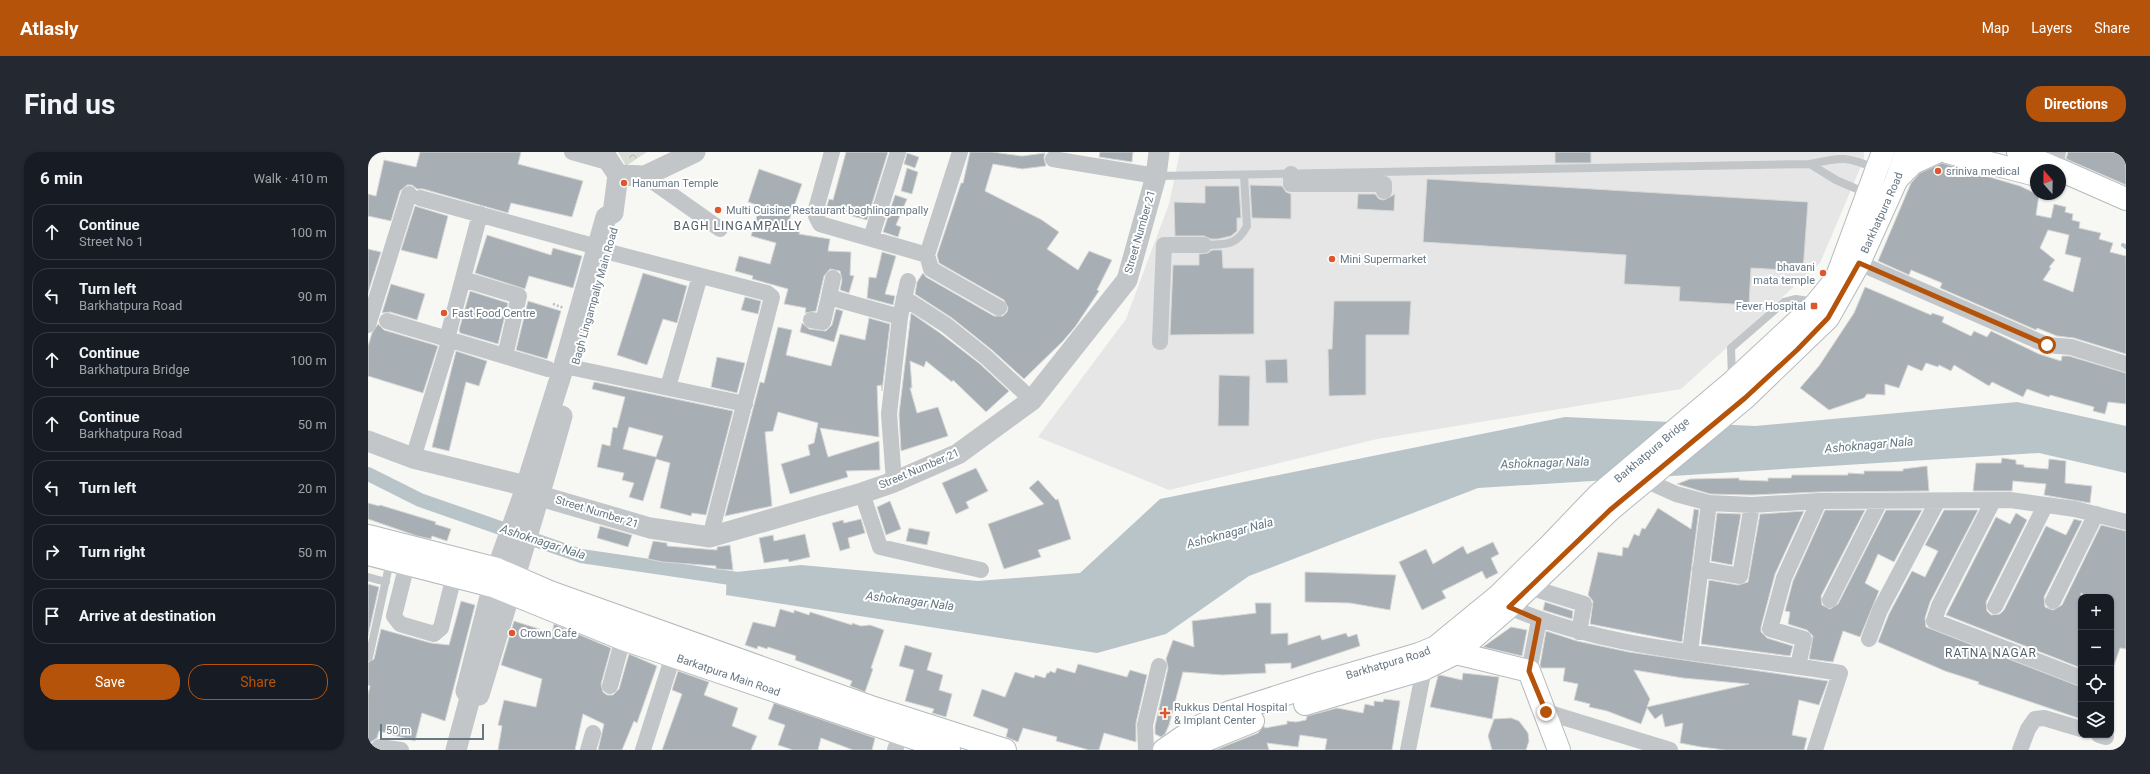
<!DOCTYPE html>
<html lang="en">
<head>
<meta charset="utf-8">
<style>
  :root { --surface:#171b24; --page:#242831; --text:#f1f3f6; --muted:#9ea1a6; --line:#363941; --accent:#b45309 }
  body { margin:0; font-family:Roboto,sans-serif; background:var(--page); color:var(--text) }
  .controls { position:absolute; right:12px; bottom:12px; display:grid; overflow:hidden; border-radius:8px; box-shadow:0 1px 3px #0004 }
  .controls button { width:36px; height:36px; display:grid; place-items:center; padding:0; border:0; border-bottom:1px solid var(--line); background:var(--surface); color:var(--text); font:20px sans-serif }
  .compass { position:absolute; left:1662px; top:12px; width:36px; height:36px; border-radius:50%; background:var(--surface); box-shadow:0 1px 3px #0004; rotate:340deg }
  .scale { position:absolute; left:12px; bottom:10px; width:104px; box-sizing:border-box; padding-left:4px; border:2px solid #677784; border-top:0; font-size:11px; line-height:14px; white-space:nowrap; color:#677784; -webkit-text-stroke:3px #fff; paint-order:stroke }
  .stop { position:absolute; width:12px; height:12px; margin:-9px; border:3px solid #b45309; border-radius:50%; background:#fff }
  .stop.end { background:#b45309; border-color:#fff; box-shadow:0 1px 4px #0008 }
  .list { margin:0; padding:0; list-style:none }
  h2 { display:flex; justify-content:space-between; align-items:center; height:52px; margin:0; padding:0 16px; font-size:17px }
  h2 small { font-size:13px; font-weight:400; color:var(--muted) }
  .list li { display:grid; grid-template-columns:26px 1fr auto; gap:12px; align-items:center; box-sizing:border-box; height:56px; margin:0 8px 8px; padding:0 8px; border:1px solid var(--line); border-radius:16px }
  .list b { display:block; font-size:15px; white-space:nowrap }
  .list p { margin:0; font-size:13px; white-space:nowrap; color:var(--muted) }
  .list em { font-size:13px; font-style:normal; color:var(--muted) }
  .actions { display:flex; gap:8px; padding:12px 16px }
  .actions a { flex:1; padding:9px 0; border:1px solid var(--accent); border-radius:16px; text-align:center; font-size:14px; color:var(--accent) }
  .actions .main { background:var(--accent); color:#fff }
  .icon { flex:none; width:22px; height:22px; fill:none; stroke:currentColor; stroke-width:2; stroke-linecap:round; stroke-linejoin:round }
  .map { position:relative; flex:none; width:1758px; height:598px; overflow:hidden; border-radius:16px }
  header { display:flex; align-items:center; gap:24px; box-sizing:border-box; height:56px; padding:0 20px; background:var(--accent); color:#fff }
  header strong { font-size:19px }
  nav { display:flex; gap:22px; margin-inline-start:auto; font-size:14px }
  .intro { display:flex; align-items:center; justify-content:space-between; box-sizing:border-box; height:96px; padding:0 24px }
  h1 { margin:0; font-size:28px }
  .button { padding:10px 18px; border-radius:16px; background:var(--accent); color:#fff; font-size:14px; font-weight:700 }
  main { display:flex; gap:24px; padding:0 24px }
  aside { flex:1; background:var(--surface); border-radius:16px; box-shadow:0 1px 3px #0004 }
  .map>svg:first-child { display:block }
  .built { fill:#e5e6e5 }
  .forest { fill:url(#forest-crowns) }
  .water { fill:#b9c4c8 }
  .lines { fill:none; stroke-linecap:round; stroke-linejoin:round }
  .stream { stroke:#b9c4c8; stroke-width:4 }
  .canal { stroke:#b9c4c8; stroke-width:14 }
  .building { fill:#a7afb5; stroke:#d8d8d6; fill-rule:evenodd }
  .secondary-casing { stroke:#b5babe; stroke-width:24 }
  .primary-casing { stroke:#b5babd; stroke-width:24 }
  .path { stroke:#bcbec0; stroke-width:2.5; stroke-dasharray:2 2; stroke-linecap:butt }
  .service { stroke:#c2c6c9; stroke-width:8 }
  .minor { stroke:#c2c6c9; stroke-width:16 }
  .tertiary { stroke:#c2c6c9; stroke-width:21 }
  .secondary { stroke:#fff; stroke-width:22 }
  .primary { stroke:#fff; stroke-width:22 }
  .route { stroke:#b45309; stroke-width:5 }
  .poi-dot { fill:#df552c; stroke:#fff; stroke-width:1.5 }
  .labels { text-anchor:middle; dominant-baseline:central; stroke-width:4; stroke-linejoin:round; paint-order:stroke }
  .poi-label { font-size:11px; fill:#677784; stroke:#fff; text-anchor:start }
  .street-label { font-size:11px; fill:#677784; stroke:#fff }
  .neighbourhood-label { font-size:12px; letter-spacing:1px; fill:#546069; stroke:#fff }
  .water-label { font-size:12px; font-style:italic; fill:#637880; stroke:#fff }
</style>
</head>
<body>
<header>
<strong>Atlasly</strong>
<nav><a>Map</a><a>Layers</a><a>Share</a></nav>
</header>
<div class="intro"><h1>Find us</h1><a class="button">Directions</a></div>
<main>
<aside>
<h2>6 min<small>Walk · 410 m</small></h2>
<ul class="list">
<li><svg class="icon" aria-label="ahead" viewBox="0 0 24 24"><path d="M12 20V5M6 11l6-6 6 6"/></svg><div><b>Continue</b><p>Street No 1</p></div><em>100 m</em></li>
<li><svg class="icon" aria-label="left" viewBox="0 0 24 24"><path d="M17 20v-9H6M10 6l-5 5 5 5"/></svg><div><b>Turn left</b><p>Barkhatpura Road</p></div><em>90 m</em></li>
<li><svg class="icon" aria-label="ahead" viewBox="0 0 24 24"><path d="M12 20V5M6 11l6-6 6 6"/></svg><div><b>Continue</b><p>Barkhatpura Bridge</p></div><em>100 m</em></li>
<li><svg class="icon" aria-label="ahead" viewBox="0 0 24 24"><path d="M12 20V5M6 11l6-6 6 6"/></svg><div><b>Continue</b><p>Barkhatpura Road</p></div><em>50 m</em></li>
<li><svg class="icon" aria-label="left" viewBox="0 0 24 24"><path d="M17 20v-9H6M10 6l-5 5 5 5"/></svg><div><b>Turn left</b></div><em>20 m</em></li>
<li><svg class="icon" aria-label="right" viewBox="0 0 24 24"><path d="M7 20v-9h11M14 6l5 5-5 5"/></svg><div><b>Turn right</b></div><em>50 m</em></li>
<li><svg class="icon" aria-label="arrive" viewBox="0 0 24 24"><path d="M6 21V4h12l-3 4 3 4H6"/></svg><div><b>Arrive at destination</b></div></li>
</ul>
<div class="actions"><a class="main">Save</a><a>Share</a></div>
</aside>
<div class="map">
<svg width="1758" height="598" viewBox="0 0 1758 598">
  <defs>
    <pattern id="forest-crowns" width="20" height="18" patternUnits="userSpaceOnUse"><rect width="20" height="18" fill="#d8ded5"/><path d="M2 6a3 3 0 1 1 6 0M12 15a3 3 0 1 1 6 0" fill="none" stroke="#b3b9b2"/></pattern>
  </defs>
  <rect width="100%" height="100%" fill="#f7f7f4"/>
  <path class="built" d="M812,0H1496V7L1452,111L1313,237L1009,287L801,338L670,285L758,167L801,52Z"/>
  <path class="forest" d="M250,0H279L258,14Z"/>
  <path class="water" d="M1649,250L1758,274V321L1671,301L1110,336L881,424L798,482L729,501L358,443L359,421L433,413L610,429L712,421L792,347L1197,265L1387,274Z"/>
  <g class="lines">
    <path class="stream" d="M1755,93L1758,95"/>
    <path class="canal" d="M0,322L52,348L213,404L376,428"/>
  </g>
  <path class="building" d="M52,0H153L150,12L215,29L204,65L143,51L140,61L55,37H49L44,33H39L32,39L23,69L0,64V42L8,44L16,8L48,15Z
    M478,0H520L499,68L458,57L461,47L465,48Z
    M602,0H624L654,4L677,1L676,6L678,14L654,17L625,12L617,39L674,68L691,80L679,97L710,118L721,99L744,108L729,138L731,139L707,175L695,189L656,227L624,198L584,166L547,142L549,130L555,121L558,125L626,164H635L639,160L640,156L636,148L571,111L569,103L593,31H595Z
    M732,0H765L764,10L731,5Z
    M1187,0H1223V11H1187Z
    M1700,0H1758V33L1698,7Z
    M539,1L551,5L547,16L536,12Z
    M1574,11L1652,34L1671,43L1668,63L1683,66L1686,52L1698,55L1697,60L1705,62L1704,68L1712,70L1711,76L1733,81L1731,87L1745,91L1742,100L1758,104V202L1706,186L1689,184L1669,176L1668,178L1572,136L1574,131L1543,118L1541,123L1510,109L1543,31L1552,21ZM1680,78L1701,83L1697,102L1713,106L1705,140L1675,128L1683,116L1681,115L1687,108L1672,96Z
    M539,16L550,20L544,42L533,39Z
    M391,17L434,32L419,74L432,77L431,82L462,87L460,99L483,100L482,123L486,124L481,141L472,138L474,128L472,119L462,117L456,124L448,159L437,161L438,156L416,152L420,137L384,127L385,124L367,119L371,104L402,112L408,91L383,84L392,54L380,50Z
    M1059,27L1440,50L1435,119L1383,116L1381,153L1311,149L1312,135L1256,132L1258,103L1055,90Z
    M882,33L914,34L918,40L923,42V67L884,66Z
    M837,34H871L873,66H869V79L863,84L850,87H843L836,84H807L806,50L837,51Z
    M990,42H1007L1011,47L1016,48L1027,42L1026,59L989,57Z
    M527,43L539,47L528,73L533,75L530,85L515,80Z
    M47,54L80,64L69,107L33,98Z
    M119,83L183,103L185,96L214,104L205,136L161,124L157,137L107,121Z
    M0,97L13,100L0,141Z
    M844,98H854L855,116H886V182L802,183L805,113H831V102L840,101Z
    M514,100L528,104L517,142L527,144L525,153L499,146L501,125L508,126Z
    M275,121L319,134L309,171L295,167L279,213L249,203Z
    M23,132L57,142L49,168L22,160L14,161Z
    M1497,135L1563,163L1564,161L1576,165L1574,170L1603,184L1606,179L1619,185L1623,179L1671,202L1693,209L1694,204H1701L1758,221V252L1740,250L1737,262L1725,259L1726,255L1682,243L1681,245L1659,237L1655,245L1624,230L1621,234L1586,213L1583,219L1571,213L1570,215L1558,211L1554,219L1540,213L1531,236L1517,232V243L1499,242L1496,246L1461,258L1432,236L1451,214L1486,161Z
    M102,139L140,151L130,192L92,181L91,178Z
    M377,145L393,149L390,162L373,158Z
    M160,149L193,159L179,207L148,198Z
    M966,149H1043L1041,183H998V243L961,244L960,197H964Z
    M468,157L475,159L466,190L432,180L434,171L441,177L458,179L464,173Z
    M543,161L572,181L612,212L641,239L618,260L585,228L584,230L558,209L556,215L542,209L544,236H542L549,261L570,255L580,284L533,299L531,262Z
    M501,166L522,172L514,239L513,233L509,234L511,285L452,276L460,305L511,289L512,318L478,319L480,325L422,342L413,312L442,303L440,293L446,291L450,271L410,260L405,279L397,280L404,354L357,364L392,230L396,231L410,175L424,178L418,203L463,214L472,182L497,188Z
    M10,172L16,178L70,194L55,241L0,224V194L4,181Z
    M88,199L119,209L111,234L98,230L81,299L64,295Z
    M349,205L377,211L369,241L343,235Z
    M919,207L920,231H898L897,208Z
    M851,223L882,224L881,274H850Z
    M226,230L365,259L338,363L324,361L323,364L292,356L302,311L288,307L275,349L261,345L266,331L254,328L256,321L229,315L234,292L242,294L245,275L249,276L257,245L224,237ZM261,275L295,284L288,305L255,297Z
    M1634,306L1648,308V312L1656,313V315L1680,317L1681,307L1698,309L1697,331L1724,334L1722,351L1676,343L1678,332L1645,329L1644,339H1605L1608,311H1633Z
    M1559,314L1561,339L1451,340L1384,343L1342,342L1309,332L1322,327L1371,326V328L1400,329V326H1423L1424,323H1480V321L1496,322V319H1535V317Z
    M608,316L620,339L598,350L601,356L588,362L574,331Z
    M670,328L688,348L690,347L703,387L670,398L673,405L636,417L620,372L676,352L661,336Z
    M522,349L533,377L518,383L509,355Z
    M0,351L11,354L12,353L68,370L67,372L83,377L79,389L64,384L63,387L49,384L0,367Z
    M1290,356L1323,377L1326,357L1331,358L1314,490L1222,472L1225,449L1220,443L1230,400L1254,404L1255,395L1260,396L1266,382L1271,384L1274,376L1277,377Z
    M1457,358H1497L1453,444L1454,453L1462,457L1470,452L1518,358H1554L1526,410L1510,402L1497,431L1511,439L1492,485L1475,479L1465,510L1441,507L1445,484L1439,478L1420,472L1422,460L1417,459L1425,429Z
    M1576,358H1610L1562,450L1557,466L1558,475L1713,535V567L1610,532L1611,530L1577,519L1510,490L1521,462L1544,419L1557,425L1570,399L1557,393Z
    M1436,359L1407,422L1393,475V480L1399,486L1425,494L1422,504L1333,492L1341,428L1370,433L1380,430L1392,362Z
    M1349,361L1373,362L1364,413L1343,409Z
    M1648,361L1659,368L1618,450L1619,459L1623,463L1632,462L1636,458L1678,374L1698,383L1706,367L1714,369L1676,445L1677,455L1685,458L1694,453L1733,373L1758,379V497L1752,496L1745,516L1743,515V445H1721L1713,441V516L1578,463L1628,365L1642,372Z
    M493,367L497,381L480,386L482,396L472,399L464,371L475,368L476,371Z
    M232,374L264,383L260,395L229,386Z
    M541,376L562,380L559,393L538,389Z
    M437,382L442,405L421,410L420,407L396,411L391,386L405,383L406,389Z
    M285,389L299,391V394L349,398V395L362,393L365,418L348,417V414L295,410L280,407Z
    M1125,390L1131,402L1123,406L1130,421L1118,427L1114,419L1074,439L1078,446L1054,458L1031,410L1058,397L1065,412L1095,394L1099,402Z
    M937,420L1028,423L1022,458L982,451L937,450Z
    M0,432L11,435L0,484Z
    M93,449L107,453L77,569L54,561L47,589L11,579L9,586L3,590L2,598H0V542L2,534L0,533V510L6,507L13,477L63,491L81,493Z
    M1177,450L1205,459L1204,467L1175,458Z
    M887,451H903V482L920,481V493L952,483L954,488L978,481L980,485L989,482L992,494L923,517V511L897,512L898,521L854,523L815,520L801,573L797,582L793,585L787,582V574L800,516L798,507L805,488L826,495L824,469L888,461Z
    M412,457L426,461V458L441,463L442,460L484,473V471L493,474L502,473L516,478L503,516L505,517L497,540L482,534L484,529L427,508L428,504L400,495L399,497L390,494L389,497L377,493L385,470L407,475Z
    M146,469L184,481L186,472L243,496L233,532L235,540L239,543H245L251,537L261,502L289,514L269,571L266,569L254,598H230L236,572L215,562L207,598H130L134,574L130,573L136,548L168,555L174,527L133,513Z
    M1143,475L1159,478L1154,504L1115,495Z
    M1178,479L1209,489L1261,500L1460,529L1451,553L1431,548L1424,583L1439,586L1436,598H1357L1333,595L1312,591L1315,571L1297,575L1294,562L1287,567L1279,556L1273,572L1239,559L1221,555L1222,552L1206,548L1210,532L1195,529L1197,516H1173L1172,513ZM1266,518L1315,526L1381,532L1279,555L1282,547Z
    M537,493L564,501L559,518L575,523L571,538L584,542L578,565L564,561L566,557L537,549L546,518L531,514Z
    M710,512L759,525L762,518L779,523L768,571V590L736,581L731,598H721L688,589L689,585L655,576L650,590L638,585L640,577L605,564L614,537L637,545L647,520L666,526L667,523L677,526L679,521H681L682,519L687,521L689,516L707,521Z
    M310,519L341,530L336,543L370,556L364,574L389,584L383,598H294L314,542L304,538Z
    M1095,521L1131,525L1124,567L1062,555L1070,524L1072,523L1094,528Z
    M1016,547L1032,549L1024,598H957L959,587L932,583L930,595L899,591L901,598H847L890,581L896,574L897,576L919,572V569L928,570L938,568L939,564L969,556L995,561L997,552L1006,554V549L1015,550Z
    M406,551L507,586L504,598H485L453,586L450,598H425L410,593L417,573L400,567Z
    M1143,566L1151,569L1160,581L1161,589L1158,598H1124L1120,584L1126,567Z"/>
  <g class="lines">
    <defs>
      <path id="secondary" d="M1088,501L1161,519L1191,598"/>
      <g id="primary">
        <path d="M1579,0L1668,23"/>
        <path d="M1650,0L1689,17"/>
        <path d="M1692,18L1758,47"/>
        <path d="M1529,27L1545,11L1569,0"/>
        <path d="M0,384L129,417L182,440L506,556L637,598"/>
        <path id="s1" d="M0,402L125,434L255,487L581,598"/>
        <path id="s2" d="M937,552L1056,517L1088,501L1141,455L1242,358L1377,246L1460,166L1491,111L1528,29L1538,0"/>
        <path id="s3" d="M796,598L828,576L862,560L952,531L1051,502L1068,495L1080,485L1130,444L1183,392L1229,344L1362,232L1446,154L1468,127L1515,0"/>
        <path d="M823,598L836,589L885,569"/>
      </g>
    </defs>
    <use href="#secondary" class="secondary-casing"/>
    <use href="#primary" class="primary-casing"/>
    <path class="path" d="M185,152L196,156"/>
    <path class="service" d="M1442,12L1468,28L1498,41
      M789,24L1442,12C1473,5 1480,4 1508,17
      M836,93C857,92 868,95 879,74L876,23
      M1364,226L1363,196L1416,150L1428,147L1447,150
      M0,425L18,430
      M1,505L21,414"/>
    <path class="minor" d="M204,0L243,11
      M464,0L448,57V64L452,72L559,103
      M592,0L559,103L563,117L631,156
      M685,7L788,24
      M1687,16L1690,0
      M923,22V32H1016V39
      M277,24L352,77
      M52,46L229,95
      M503,86L530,0
      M241,100L399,141L404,145L342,385
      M1491,111L1679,193L1703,195L1758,212
      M465,126L461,145L532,165
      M95,127L151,144L137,204
      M536,146L578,173L618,205L664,248
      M443,168L455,170L461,145
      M19,169L180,217
      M0,173L41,42
      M79,187L112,62
      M792,190L796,93H836
      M206,216L377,252
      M300,235L332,124
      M45,306L79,196
      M1279,329L1308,342L1341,351L1384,353L1451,349L1642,348L1707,357L1758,370
      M526,330L521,262L532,165L540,129
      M494,341L512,395L613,418
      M1625,349L1571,454L1566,469L1713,526
      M39,412L26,464L32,472L66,482L73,476L86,424
      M1332,417L1372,424L1384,353
      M1161,435L1216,452L1211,480
      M1462,448L1512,349
      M1685,449L1728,362
      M1627,454L1677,354
      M1141,455C1245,500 1361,502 1472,521L1447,598
      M1501,487L1512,458L1569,350
      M1322,500L1341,351
      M1430,514L1436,487L1402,477L1416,426L1451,349
      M1161,519L1171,468
      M242,534L255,487
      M1178,560L1302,598
      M1731,583L1738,585
      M11,595L33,598
      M220,598L225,581
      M275,598L305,504
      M527,598L533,581
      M778,598L777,573L791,514
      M1040,598L1056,517
      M1652,598L1660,577L1667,567L1676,566L1713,577"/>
    <path class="tertiary" d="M235,0L250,23
      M250,23L277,24L327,0
      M245,61L250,23
      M0,289L45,306L158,334
      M172,344L282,376L342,385L494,341L526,330L590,302L664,248L759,128L788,24L791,0
      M111,543C139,450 168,358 194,264
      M88,598L102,546L98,539L129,417L154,347L194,220L238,65L245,61"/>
    <use href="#secondary" class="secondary"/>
    <use href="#primary" class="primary"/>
  </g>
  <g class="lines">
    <path class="route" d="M1178,560L1161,519L1171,468L1141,455L1242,358L1377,246L1429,198L1460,166L1491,111L1679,193"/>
  </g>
  <g class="poi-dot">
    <circle cx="1570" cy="19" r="4"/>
    <circle cx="256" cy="31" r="4"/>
    <circle cx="350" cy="58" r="4"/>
    <circle cx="964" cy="107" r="4"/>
    <circle cx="1455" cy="121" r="4"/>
    <rect x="1442" y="150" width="8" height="8" rx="2"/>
    <circle cx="76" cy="161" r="4"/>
    <circle cx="144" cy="481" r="4"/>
    <path d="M795 555h4v4h4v4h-4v4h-4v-4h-4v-4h4z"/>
  </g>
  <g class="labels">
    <g class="poi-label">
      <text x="1578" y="19">sriniva medical</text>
      <text x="264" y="31">Hanuman Temple</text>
      <text x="358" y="58">Multi Cuisine Restaurant baghlingampally</text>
      <text x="972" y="107">Mini Supermarket</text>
      <text x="1447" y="115" text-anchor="end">bhavani<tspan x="1447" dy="13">mata temple</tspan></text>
      <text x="1438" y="154" text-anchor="end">Fever Hospital</text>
      <text x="84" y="161">Fast Food Centre</text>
      <text x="152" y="481">Crown Cafe</text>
      <text x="806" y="555">Rukkus Dental Hospital<tspan x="806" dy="13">&amp; Implant Center</tspan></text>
    </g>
    <g class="street-label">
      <text stroke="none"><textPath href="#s2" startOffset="779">Barkhatpura Road</textPath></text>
      <text transform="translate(772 80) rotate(-74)">Street Number 21</text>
      <text transform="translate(227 144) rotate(-74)">Bagh Lingampally Main Road</text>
      <text stroke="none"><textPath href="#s3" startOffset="585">Barkhatpura Bridge</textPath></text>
      <text transform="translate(551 317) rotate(-23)">Street Number 21</text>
      <text transform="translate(229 360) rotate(17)">Street Number 21</text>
      <text stroke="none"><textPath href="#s3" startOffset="242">Barkhatpura Road</textPath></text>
      <text stroke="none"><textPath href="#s1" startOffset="381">Barkatpura Main Road</textPath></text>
    </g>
    <g class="neighbourhood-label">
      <text x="370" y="74">BAGH LINGAMPALLY</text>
      <text x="1623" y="501">RATNA NAGAR</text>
    </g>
    <g class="water-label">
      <text transform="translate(1501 293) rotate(-5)">Ashoknagar Nala</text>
      <text transform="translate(1177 311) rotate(-2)">Ashoknagar Nala</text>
      <text transform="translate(862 381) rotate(-15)">Ashoknagar Nala</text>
      <text transform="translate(175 390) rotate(18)">Ashoknagar Nala</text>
      <text transform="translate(542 449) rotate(7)">Ashoknagar Nala</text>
    </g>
  </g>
</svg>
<div class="controls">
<button>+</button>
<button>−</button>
<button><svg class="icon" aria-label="locate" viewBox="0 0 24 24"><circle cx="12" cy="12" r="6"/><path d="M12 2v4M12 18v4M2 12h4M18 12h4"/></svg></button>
<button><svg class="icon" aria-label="layers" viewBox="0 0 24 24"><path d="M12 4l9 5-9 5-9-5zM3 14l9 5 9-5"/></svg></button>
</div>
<svg class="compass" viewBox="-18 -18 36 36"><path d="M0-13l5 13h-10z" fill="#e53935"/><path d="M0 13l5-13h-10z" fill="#9ea1a6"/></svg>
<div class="scale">50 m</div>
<div class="stop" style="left:1679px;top:193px"></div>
<div class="stop end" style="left:1178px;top:560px"></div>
</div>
</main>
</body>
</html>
